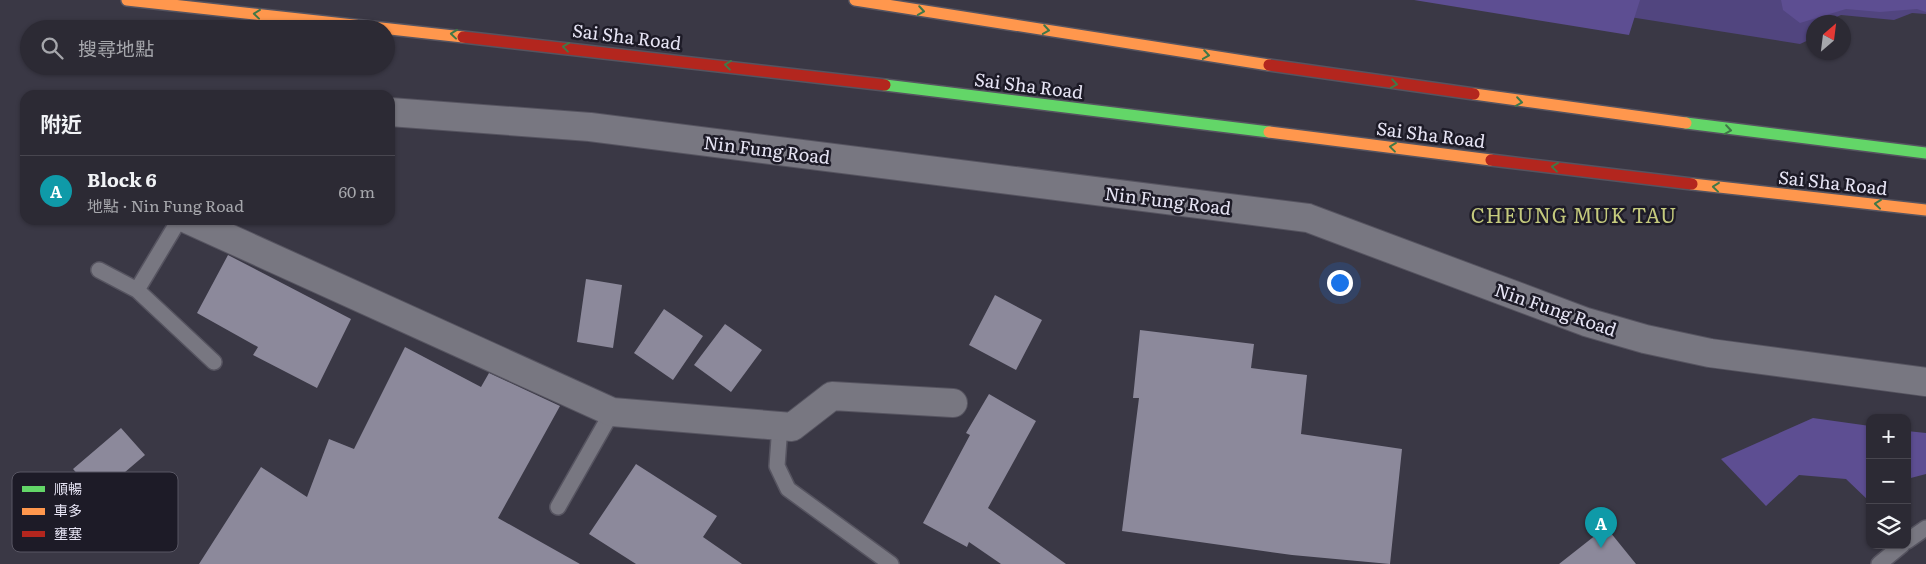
<!DOCTYPE html>
<html lang="zh-TW">
<head>
<meta charset="utf-8">
<style>
  :root { --surface:#2c2a34; --page:#383640; --text:#f1f3f6; --muted:#a6a7ac; --line:#48464f; --accent:#aaa8b7 }
  body { margin:0; font-family:Literata,"Noto Sans TC",serif; background:var(--page); color:var(--text) }
  .controls { position:absolute; right:15px; bottom:15px; display:grid; overflow:hidden; border-radius:10px; box-shadow:0 1px 4px #0004 }
  .controls button { width:45px; height:45px; display:grid; place-items:center; padding:0; border:0; border-bottom:1px solid var(--line); background:var(--surface); color:var(--text); font:25px sans-serif }
  .compass { position:absolute; left:1806px; top:15px; width:45px; height:45px; border-radius:50%; background:var(--surface); box-shadow:0 1px 4px #0004; rotate:28deg }
  .you { position:absolute; left:1339px; top:282px; width:18px; height:18px; margin:-12px; border:4px solid #fff; border-radius:50%; background:#1a73e8; box-shadow:0 0 0 8px #1a73e833 }
  .badge { display:grid; place-items:center; width:32px; height:32px; border-radius:50%; background:var(--accent); color:#fff; font-size:16px; font-weight:700 }
  .pin { position:absolute; translate:-50% -41px; filter:drop-shadow(0 1px 2px #0008) }
  .pin::after { content:''; position:absolute; top:26px; width:18px; height:15px; background:inherit; clip-path:polygon(0 0,100% 0,50% 100%) }
  .list { margin:0; padding:0; list-style:none }
  h2 { display:flex; justify-content:space-between; align-items:center; height:65px; margin:0; padding:0 20px; font-size:21px }
  h2 small { font-size:16px; font-weight:400; color:var(--muted) }
  .list li { display:grid; grid-template-columns:32px 1fr auto; gap:15px; align-items:center; box-sizing:border-box; height:70px; padding:0 20px; border-top:1px solid var(--line) }
  .list b { display:block; font-size:19px; white-space:nowrap }
  .list p { margin:0; font-size:16px; white-space:nowrap; color:var(--muted) }
  .list em { font-size:16px; font-style:normal; color:var(--muted) }
  .icon { flex:none; width:28px; height:28px; fill:none; stroke:currentColor; stroke-width:2; stroke-linecap:round; stroke-linejoin:round }
  .map { position:relative; flex:none; width:1926px; height:564px; overflow:hidden }
  .search { position:absolute; background:var(--surface); box-shadow:0 1px 4px #0004; left:20px; top:20px; width:375px; height:55px; display:flex; align-items:center; gap:12px; box-sizing:border-box; padding:0 18px; border-radius:28px; color:var(--muted); font-size:19px }
  .panel { position:absolute; background:var(--surface); box-shadow:0 1px 4px #0004; left:20px; top:90px; width:375px; height:135px; border-radius:15px }
  .map>svg:first-child { display:block }
  .green { fill:#51457f }
  .forest { fill:#5d4e92 }
  .building { fill:#8c899b }
  .lines { fill:none; stroke-linecap:round; stroke-linejoin:round }
  .lane-casing { stroke:#565460; stroke-width:18 }
  .street-casing { stroke:#565460; stroke-width:30 }
  .fast-casing { stroke:#565460; stroke-width:14 }
  .slow-casing { stroke:#565460; stroke-width:14 }
  .jam-casing { stroke:#565460; stroke-width:14 }
  .lane { stroke:#787781; stroke-width:15 }
  .street { stroke:#787781; stroke-width:28 }
  .fast { stroke:#63d668; stroke-width:11 }
  .slow { stroke:#ff974d; stroke-width:11 }
  .jam { stroke:#b3261e; stroke-width:11 }
  .oneway { stroke:#407848 }
  .labels { text-anchor:middle; dominant-baseline:central; stroke-width:5; stroke-linejoin:round; paint-order:stroke }
  .street-label { font-size:18px; fill:#e6e4f4; stroke:#1d1b27 }
  .quarter-label { font-size:20px; letter-spacing:1px; fill:#c5ca7d; stroke:#1d1b27 }
  .key { fill:#1d1b27; stroke:#595764; stroke-width:1 }
  .key-label { font-size:14px; fill:#e6e4f4 }
</style>
</head>
<body>
<div class="map">
<svg width="1926" height="564" viewBox="0 0 1926 564">
  <rect width="100%" height="100%" fill="#3a3845"/>
  <path class="green" d="M1522,0H1926V14L1912,13L1894,20L1841,15L1825,22H1814L1813,38L1800,44Z"/>
  <path class="forest" d="M1414,0H1640L1629,35Z
    M1781,0H1926V12L1917,9L1880,12L1846,9L1800,23L1783,10Z
    M1813,418L1870,426V502L1846,479L1799,475L1766,506L1721,459Z
    M1907,431L1926,433V474L1907,479Z"/>
  <path class="building" d="M228,255L351,319L317,388L253,355L258,347L197,313Z
    M586,279L622,285L613,348L577,342Z
    M995,295L1042,320L1016,370L969,345Z
    M664,309L703,336L673,380L634,353Z
    M725,324L762,350L731,392L694,365Z
    M1140,330L1254,344L1251,368L1307,375L1301,434L1402,449L1390,564L1292,555L1122,531L1139,398H1133Z
    M405,347L481,387L489,373L560,406L498,518L580,564H199L261,467L307,497L329,439L354,449Z
    M989,394L1036,421L988,508L1066,564H1001L969,542L967,547L923,523L970,435L966,433Z
    M121,428L145,455L97,496L73,469Z
    M636,464L717,516L703,537L742,564H636L589,534Z
    M1606,527L1636,564H1559Z"/>
  <g class="lines">
    <defs>
      <path id="lane" d="M179,220L137,290L214,362
        M99,270L137,290
        M780,425L777,466L788,489L891,564
        M558,507L612,412
        M1907,541L1926,528
        M1879,564L1902,545"/>
      <path id="street" d="M390,112L590,127L1308,218L1586,322L1645,339L1710,353L1926,382
        M189,220L612,412L792,427L832,396L953,403"/>
      <path id="fast" d="M885,85L1269,132
        M1686,123L1926,153"/>
      <path id="slow" d="M127,0L463,37
        M855,0L1269,65
        M1474,94L1686,123
        M1269,132L1491,160
        M1692,184L1926,210"/>
      <path id="jam" d="M463,37L885,85
        M1269,65L1474,94
        M1491,160L1692,184"/>
    </defs>
    <use href="#lane" class="lane-casing"/>
    <use href="#street" class="street-casing"/>
    <use href="#fast" class="fast-casing"/>
    <use href="#slow" class="slow-casing"/>
    <use href="#jam" class="jam-casing"/>
    <use href="#lane" class="lane"/>
    <use href="#street" class="street"/>
    <use href="#fast" class="fast"/>
    <use href="#slow" class="slow"/>
    <use href="#jam" class="jam"/>
  </g>
  <defs><path id="oneway-chevron" d="M-2-3.5L2.5 0L-2 3.5" fill="none" stroke-width="1.6" stroke-linecap="round" stroke-linejoin="round" transform="scale(1.25)"/></defs>
  <g class="oneway">
    <use href="#oneway-chevron" transform="translate(921 11) rotate(9)"/>
    <use href="#oneway-chevron" transform="translate(257 14) rotate(-174)"/>
    <use href="#oneway-chevron" transform="translate(1046 30) rotate(9)"/>
    <use href="#oneway-chevron" transform="translate(454 34) rotate(-174)"/>
    <use href="#oneway-chevron" transform="translate(566 47) rotate(-173)"/>
    <use href="#oneway-chevron" transform="translate(1206 55) rotate(9)"/>
    <use href="#oneway-chevron" transform="translate(728 65) rotate(-173)"/>
    <use href="#oneway-chevron" transform="translate(1394 84) rotate(9)"/>
    <use href="#oneway-chevron" transform="translate(1519 102) rotate(8)"/>
    <use href="#oneway-chevron" transform="translate(1728 130) rotate(8)"/>
    <use href="#oneway-chevron" transform="translate(1393 147) rotate(-173)"/>
    <use href="#oneway-chevron" transform="translate(1555 167) rotate(-173)"/>
    <use href="#oneway-chevron" transform="translate(1716 187) rotate(-174)"/>
    <use href="#oneway-chevron" transform="translate(1878 204) rotate(-174)"/>
  </g>
  <g class="labels">
    <g class="street-label">
      <text transform="translate(627 36) rotate(7)">Sai Sha Road</text>
      <text transform="translate(1029 85) rotate(7)">Sai Sha Road</text>
      <text transform="translate(1431 134) rotate(7)">Sai Sha Road</text>
      <text transform="translate(767 149) rotate(7)">Nin Fung Road</text>
      <text transform="translate(1833 182) rotate(6)">Sai Sha Road</text>
      <text transform="translate(1168 200) rotate(7)">Nin Fung Road</text>
      <text transform="translate(1556 309) rotate(19)">Nin Fung Road</text>
    </g>
    <g class="quarter-label">
      <text x="1574" y="214">CHEUNG MUK TAU</text>
    </g>
  </g>
  <rect x="12" y="472" width="166" height="80" rx="8" class="key"/>
  <rect x="22" y="486" width="23" height="6" fill="#63d668"/>
  <rect x="22" y="508" width="23" height="7" fill="#ff974d"/>
  <rect x="22" y="531" width="23" height="6" fill="#b3261e"/>
  <g class="key-label">
    <text x="54" y="494">順暢</text>
    <text x="54" y="516">車多</text>
    <text x="54" y="539">壅塞</text>
  </g>
</svg>
<div class="controls">
<button>+</button>
<button>−</button>
<button><svg class="icon" aria-label="layers" viewBox="0 0 24 24"><path d="M12 4l9 5-9 5-9-5zM3 14l9 5 9-5"/></svg></button>
</div>
<svg class="compass" viewBox="-18 -18 36 36"><path d="M0-13l5 13h-10z" fill="#e53935"/><path d="M0 13l5-13h-10z" fill="#a6a7ac"/></svg>
<div class="you"></div>
<div class="pin badge" style="left:1601px;top:548px;background:#0f9aa8">A</div>
<div class="search"><svg class="icon" aria-label="search" viewBox="0 0 24 24"><circle cx="10" cy="10" r="6"/><path d="M15 15l6 6"/></svg>搜尋地點</div>
<section class="panel">
<h2>附近<small></small></h2>
<ul class="list">
<li><span class="badge" style="background:#0f9aa8">A</span><div><b>Block 6</b><p>地點 · Nin Fung Road</p></div><em>60 m</em></li>
</ul>
</section>
</div>
</body>
</html>
